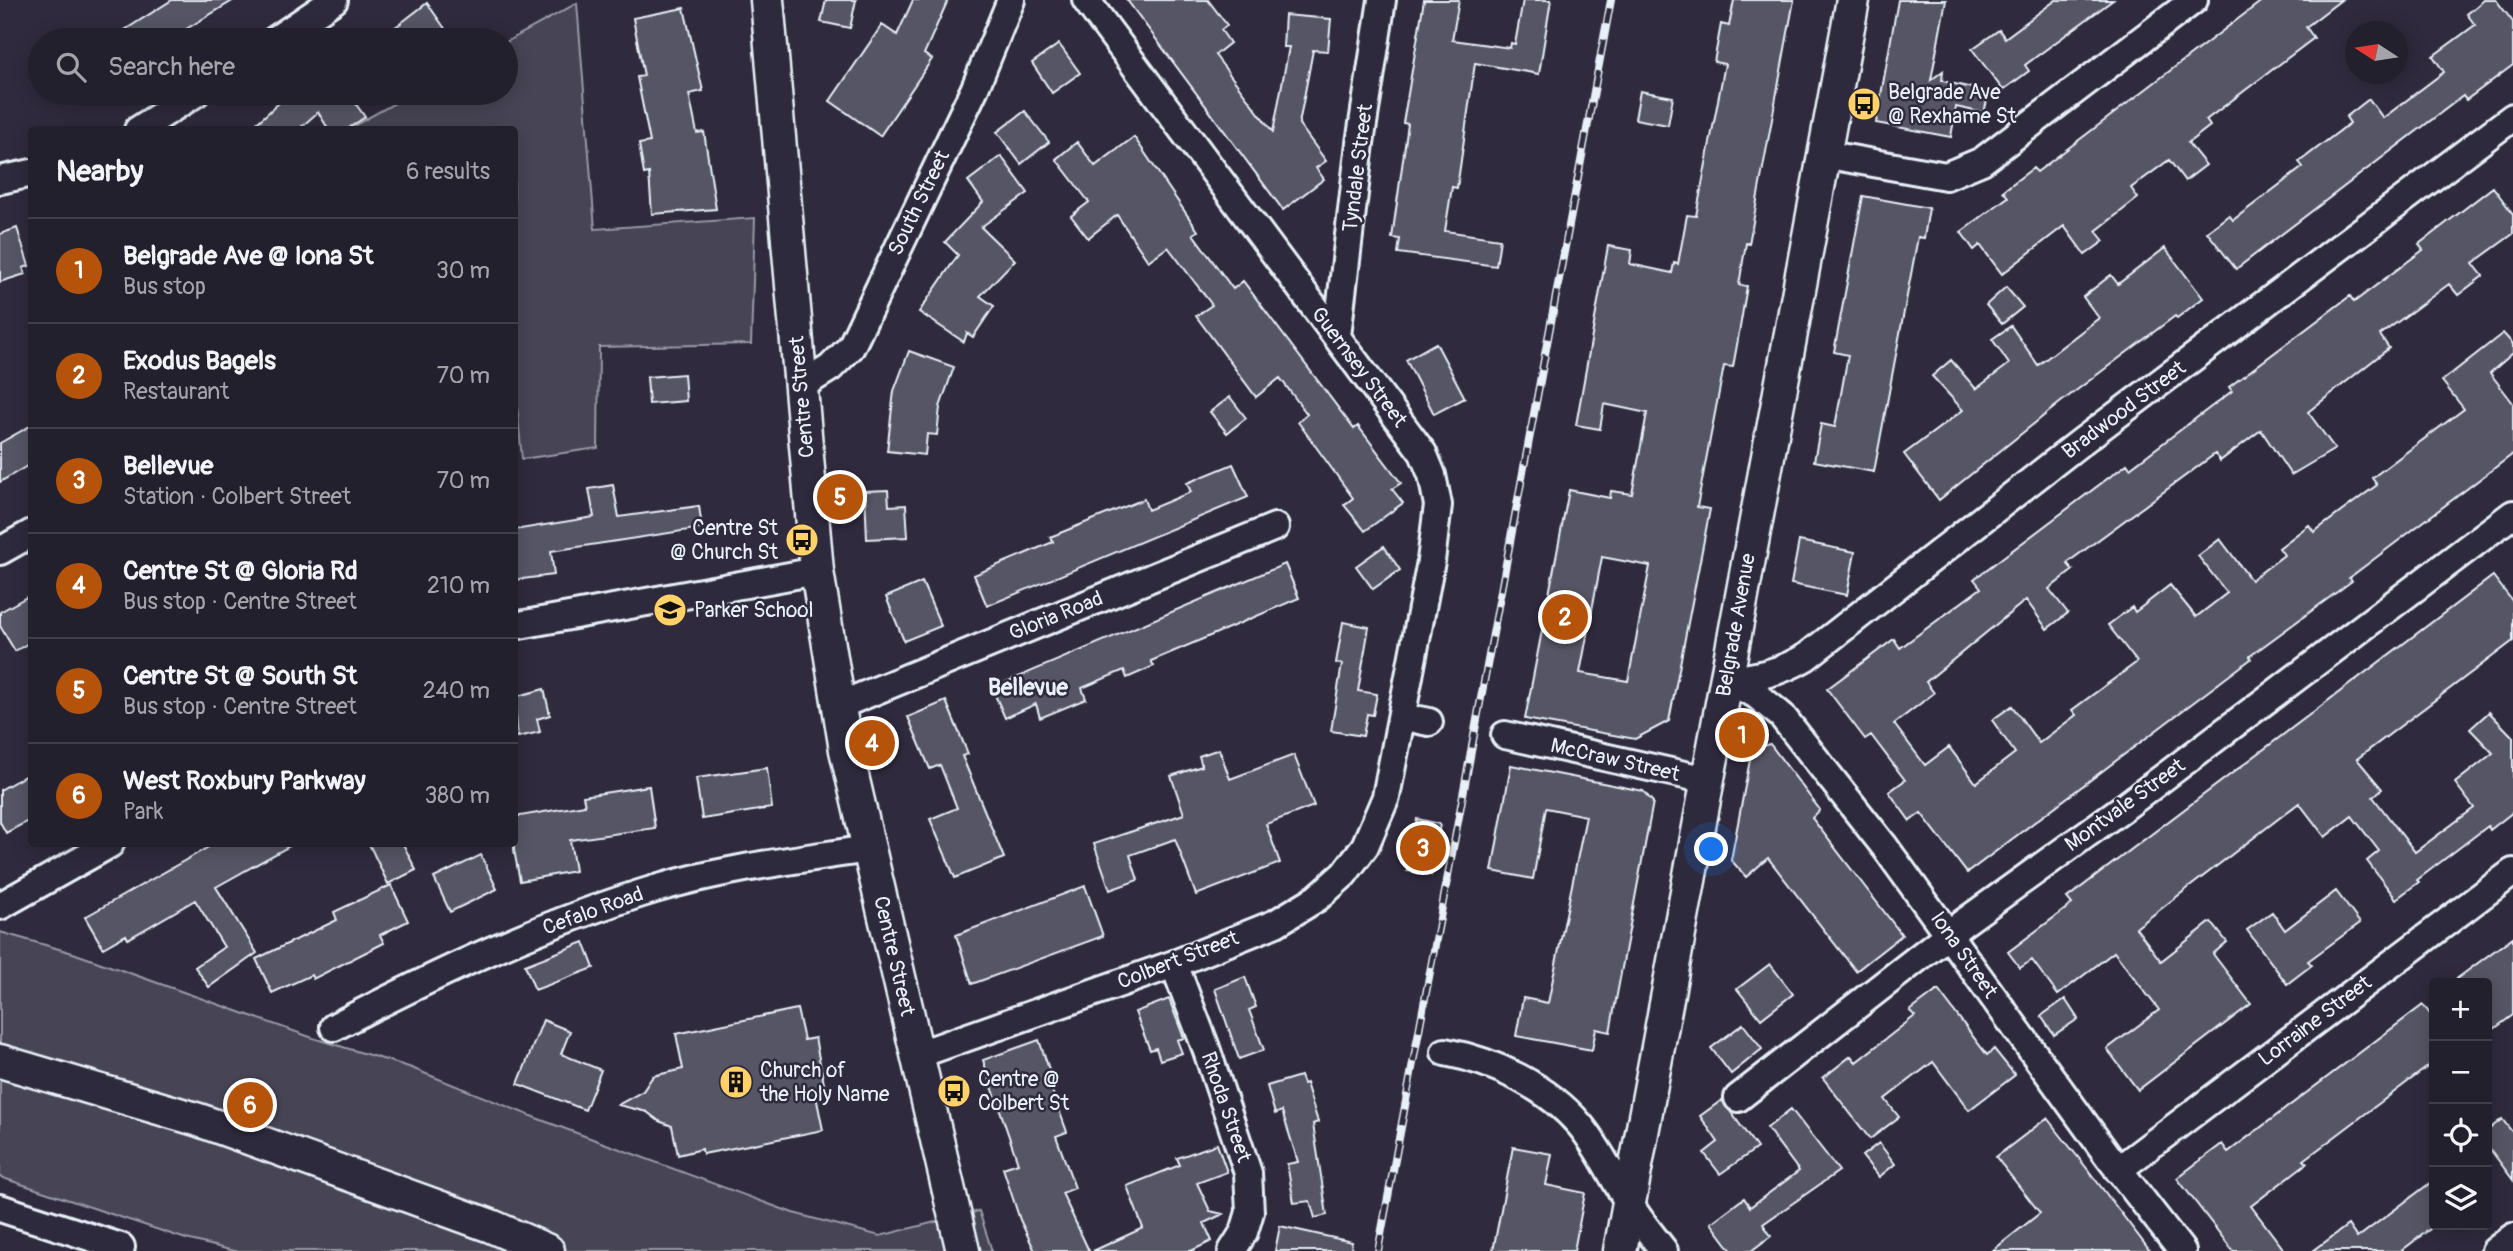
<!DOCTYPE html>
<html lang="en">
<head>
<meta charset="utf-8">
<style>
  :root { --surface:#23202e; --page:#2b2836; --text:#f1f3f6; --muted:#a3a3aa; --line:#403e4a; --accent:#b45309 }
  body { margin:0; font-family:Pangolin,sans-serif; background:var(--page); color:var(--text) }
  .controls { position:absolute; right:21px; bottom:21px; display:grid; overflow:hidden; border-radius:7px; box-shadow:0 4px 18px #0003 }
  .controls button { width:63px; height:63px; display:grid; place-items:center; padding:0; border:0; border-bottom:2px solid var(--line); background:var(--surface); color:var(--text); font:35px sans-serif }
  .compass { position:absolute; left:2345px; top:21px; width:63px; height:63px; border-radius:50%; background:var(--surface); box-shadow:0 4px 18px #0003; rotate:282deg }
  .you { position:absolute; left:1712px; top:850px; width:24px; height:24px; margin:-18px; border:5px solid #fff; border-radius:50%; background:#1a73e8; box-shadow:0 0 0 10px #1a73e833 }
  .badge { display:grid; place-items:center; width:46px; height:46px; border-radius:50%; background:var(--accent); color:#fff; font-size:23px; font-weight:700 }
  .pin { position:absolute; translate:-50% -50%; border:4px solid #fff; box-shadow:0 2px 7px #0006 }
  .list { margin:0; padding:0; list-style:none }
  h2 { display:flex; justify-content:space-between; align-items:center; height:91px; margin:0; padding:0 28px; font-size:30px }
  h2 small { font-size:23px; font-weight:400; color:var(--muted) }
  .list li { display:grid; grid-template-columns:46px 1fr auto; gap:21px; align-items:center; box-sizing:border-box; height:105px; padding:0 28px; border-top:2px solid var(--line) }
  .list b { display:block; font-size:26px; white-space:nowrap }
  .list p { margin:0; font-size:23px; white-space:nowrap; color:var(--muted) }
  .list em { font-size:23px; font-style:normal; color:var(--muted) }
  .icon { flex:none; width:38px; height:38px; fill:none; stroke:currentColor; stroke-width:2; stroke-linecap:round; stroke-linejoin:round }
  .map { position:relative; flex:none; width:2513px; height:1251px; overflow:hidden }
  .search { position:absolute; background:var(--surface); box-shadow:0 4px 18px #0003; left:28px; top:28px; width:490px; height:77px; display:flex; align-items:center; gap:18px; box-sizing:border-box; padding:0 24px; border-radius:38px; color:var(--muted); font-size:26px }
  .panel { position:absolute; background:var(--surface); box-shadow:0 4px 18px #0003; left:28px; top:126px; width:490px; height:721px; border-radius:7px }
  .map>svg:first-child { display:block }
  .green { fill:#464455; stroke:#979aa6; stroke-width:2 }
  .building { fill:#575565; stroke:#e8f1f8; stroke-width:2; fill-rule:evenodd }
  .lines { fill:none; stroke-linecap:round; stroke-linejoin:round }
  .minor-casing { stroke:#e8f1f8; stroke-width:32 }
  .major-casing { stroke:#e8f1f8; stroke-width:37 }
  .minor { stroke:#2f2a3d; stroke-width:26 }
  .major { stroke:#2f2a3d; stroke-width:32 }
  .rail-casing { stroke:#e8f1f8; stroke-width:8 }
  .rail { stroke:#2f2a3d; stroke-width:5; stroke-dasharray:16; stroke-linecap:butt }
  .labels { text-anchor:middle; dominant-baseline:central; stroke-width:5; stroke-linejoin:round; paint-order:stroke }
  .poi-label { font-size:21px; fill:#e8f1f8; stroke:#2f2a3d; text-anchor:start }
  .street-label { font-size:21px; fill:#e8f1f8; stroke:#2f2a3d }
  .neighbourhood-label { font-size:23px; font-weight:bold; fill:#e8f1f8; stroke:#2f2a3d }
</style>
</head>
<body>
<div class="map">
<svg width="2513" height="1251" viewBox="0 0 2513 1251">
  <rect width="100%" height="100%" fill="#2f2a3d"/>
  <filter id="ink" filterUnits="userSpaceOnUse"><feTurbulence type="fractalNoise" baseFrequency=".0143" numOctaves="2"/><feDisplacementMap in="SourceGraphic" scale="14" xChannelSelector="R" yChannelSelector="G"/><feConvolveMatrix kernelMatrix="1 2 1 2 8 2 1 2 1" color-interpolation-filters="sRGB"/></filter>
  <g filter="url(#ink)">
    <path class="green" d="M577,3L595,229L755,218L751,344L599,347L598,448L522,459L514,374V130H346L413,93H506V42Z
      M0,932L73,953L313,1038L409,1067L536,1118L793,1213L880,1236L979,1211L992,1251H234L186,1239L0,1177Z"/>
    <path class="building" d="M172,0H234L168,40H109Z
      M826,0H856L850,28L821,22Z
      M913,0H948L924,54L932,59L880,136L830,101L882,25L897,35Z
      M1127,0H1208L1227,25L1221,30L1230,43L1215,55L1273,132L1289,47H1283L1285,15L1331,19L1328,51L1313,50L1299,124L1326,161L1316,168L1324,179L1283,210Z
      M1424,0H1459L1452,40L1510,48L1511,43L1515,44L1523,0H1551L1539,74L1475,63L1457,188L1452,187L1445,231L1500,239L1496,266L1398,253L1400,239L1392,238L1408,124L1403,123Z
      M1734,0H1794L1749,244L1746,243L1739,285L1747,286L1737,345L1733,367L1724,366L1697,507L1710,509L1669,721L1635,739L1525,719L1569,490L1610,498L1611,491L1632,494L1647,413L1604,404L1600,429L1576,425L1608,246L1632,250L1630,264L1672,273L1674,263L1678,264L1687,215L1696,216L1725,64L1714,62L1721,24L1729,26ZM1602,557L1650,566L1628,681L1580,673Z
      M1898,0H1946L1931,80L1943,71L1942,81L1989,92L1984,113L1956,107L1951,137L1876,123Z
      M2056,0H2113L2025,65L2029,71L2003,90L1972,49L1999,30L2005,38Z
      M2263,0H2341L2306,27L2314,38L2206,120L2210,126L2188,143L2206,165L2185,181L2169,160L2131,188L2138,198L2096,231L2104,241L2085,255L2064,226L2002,274L1980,245L1974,250L1961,232L2008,197L2003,191L2033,168L2037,172Z
      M2484,0H2496L2513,22V65L2466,100L2463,96L2236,269L2207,232L2229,215L2233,220L2303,167L2299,162L2350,123L2346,117L2369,99L2383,118L2444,72L2433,56L2475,25L2467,14Z
      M427,3L453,40H376L401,23Z
      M684,8L703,91L689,94L697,133L704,132L716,209L652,214L649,173L644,174L639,144L650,142L637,77L644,76L633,18Z
      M1059,44L1080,73L1052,93L1032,63Z
      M1640,91L1673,97L1668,125L1635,119Z
      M290,93H348L365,117L346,130H329L318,112L298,130H249Z
      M1025,111L1049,142L1021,164L997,132Z
      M1134,137L1198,231L1193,234L1233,289L1243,281L1354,429L1358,426L1401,483L1392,489L1403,503L1365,531L1344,505L1353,498L1298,422L1307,414L1280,378L1256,397L1196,316L1212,305L1168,247L1148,261L1117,215L1088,238L1071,216L1089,202L1056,159L1077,142L1095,166Z
      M1001,156L1028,193L981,227L1015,260L980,296L994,306L973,337L967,333L964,342L919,312L958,255L945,242L983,202L968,181Z
      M2493,187L2513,214V234L2473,263L2483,276L2458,295L2449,284L2380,335L2389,348L2308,412L2335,449L2291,475L2261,430L2220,461L2215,454L2067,563L2073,570L2049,589L2068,613L2047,629L2026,600L1926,682L1934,693L1894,724L1925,765L1949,747L1976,783L2015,753L1992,720L2012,706L2039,743L2076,715L2072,710L2137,662L2108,625L2132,607L2135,612L2170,585L2196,617L2227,593L2198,556L2220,539L2251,580L2284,555L2279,548L2309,525L2314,532L2377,485L2372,478L2464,409L2442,381L2503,333L2513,344V353L2490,373L2513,403V454L2349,578L2352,581L2250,656L2251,659L1967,873L1921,813L1910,821L1889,792L1905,780L1871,735L1865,739L1827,689L1894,639L1900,648L1981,588L1974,579L2127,464L2130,468L2191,422L2232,391L2229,387L2350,296L2354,302L2423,250L2419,244Z
      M1863,196L1929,208L1924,238L1918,237L1874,472L1814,461L1821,424L1835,427L1848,355L1834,352Z
      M17,228L29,266L23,268L25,274L0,282V234Z
      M2165,248L2203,298L2177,318L2175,316L2061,402L1939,500L1904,454L1963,410L1932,376L1951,360L1976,389L2009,364L1992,339L2011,326L2038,365L2099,318L2083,297L2111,275L2118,284Z
      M2006,287L2023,307L2002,324L1986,305Z
      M1436,343L1465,398L1434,414L1406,360Z
      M909,351L954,367L940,407L937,435L927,434L925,455L887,451L894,391Z
      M684,374L686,401L649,404L647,377Z
      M1230,397L1246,418L1227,433L1210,412Z
      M32,425V463L0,482V443Z
      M1233,464L1248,497L987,606L974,575L1053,542L1050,537L1144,499L1148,510L1191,492L1187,483Z
      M613,485L619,517L699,506L702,528L551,551L554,575L514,580V530L594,517L589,489Z
      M888,490L889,506L906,505L908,537L867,539L865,491Z
      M1799,541L1855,552L1847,595L1791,584Z
      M1384,546L1400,570L1373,589L1356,566Z
      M1285,564L1299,598L1151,661L1154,666L1127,678L1124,670L1082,688L1086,699L1040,718L1036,704L1005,718L992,688Z
      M2493,576L2513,602V641L2357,759L2382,789L2373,797L2415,852L2474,808L2455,783L2493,753L2470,729L2489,712L2513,737V812L2490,830L2488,826L2417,880L2419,882L2396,899L2367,861L2379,851L2352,816L2325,837L2299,803L2136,928L2161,961L2211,922L2227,942L2213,954L2251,1004L2138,1090L2107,1049L2159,1010L2114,952L2058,995L2032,960L2020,968L2008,952L2072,904L2067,898Z
      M922,582L941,626L904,641L886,597Z
      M32,594V641L15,651L0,626V612Z
      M1343,622L1369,627L1358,691L1377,694L1373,715L1367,714L1363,736L1331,731L1342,664L1336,663Z
      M544,689L550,715L537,719L540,732L518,737L514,697Z
      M946,701L968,754L962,756L1004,858L955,878L930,819L957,808L940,765L930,769L908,717Z
      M1770,744L1820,810L1812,818L1902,935L1856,971L1768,858L1746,877L1731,860L1752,749Z
      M1219,749L1230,779L1294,755L1314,806L1266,824L1280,863L1196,895L1175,839L1130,855L1138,880L1110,890L1094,844L1184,814L1171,776L1202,766L1199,756Z
      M1511,765L1643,791L1653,802L1610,1032L1596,1029L1592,1050L1516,1036L1523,998L1548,1003L1586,816L1546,808L1533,879L1492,871Z
      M767,768L772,808L702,819L696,778Z
      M32,772V819L6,833L0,822V790Z
      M649,786L655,828L570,840L575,871L520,881L514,850V817L585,805L583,796Z
      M1417,819L1440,824L1431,875L1407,871Z
      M214,844H293L216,887L257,953L209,987L195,967L224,947L195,900L128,939L126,935L103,948L85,917Z
      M369,844H403L416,870L388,884Z
      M481,855L497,889L450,912L434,878Z
      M391,885L408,921L380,935L384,943L313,979L311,975L272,993L256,959L337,920L334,912Z
      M1085,886L1103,936L972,984L956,935Z
      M2336,891L2360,923L2308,961L2312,965L2287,984L2247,930L2272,912L2285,930Z
      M2513,937V1015L2487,1034V983H2451Z
      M584,942L594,968L535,990L525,965Z
      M1770,964L1793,994L1761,1019L1737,989Z
      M1245,977L1256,1007L1249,1010L1264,1050L1239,1059L1215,989Z
      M1938,990L1987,1055L1994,1049L2015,1075L1969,1110L1933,1062L1885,1099L1899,1117L1870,1139L1823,1078L1851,1056L1856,1062L1915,1016L1910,1011Z
      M1169,999L1184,1038L1177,1040L1182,1053L1160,1060L1156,1048L1150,1050L1135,1012Z
      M2065,999L2078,1019L2054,1035L2041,1016Z
      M2423,1005L2434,1019V1062L2304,1160L2307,1163L2251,1206L2285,1251H2233L2177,1178L2222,1144L2228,1152Z
      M797,1009L804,1040L815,1038L826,1094L816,1096L823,1130L703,1154L702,1149L678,1155L672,1126L659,1121L647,1112L618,1105L643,1091L653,1076L683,1069L676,1034Z
      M543,1020L570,1031L561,1054L601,1070L585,1110L518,1084Z
      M1743,1024L1762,1049L1731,1074L1711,1048Z
      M1039,1040L1051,1075L1047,1077L1067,1132L1056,1136L1075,1188L1062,1193L1089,1251H1035L1020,1220L1003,1168L1018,1163L983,1060Z
      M1300,1076L1303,1084L1306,1083L1318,1122L1313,1124L1327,1215L1315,1218L1310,1201L1294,1203L1287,1164L1298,1162L1282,1111L1275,1114L1267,1086Z
      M1722,1100L1757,1148L1720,1174L1704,1153L1718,1142L1700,1116Z
      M1791,1109L1839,1171L1763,1224L1771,1236L1751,1251H1732L1711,1223L1744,1198L1750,1207L1799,1171L1767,1128Z
      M2047,1118L2085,1166L2150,1251H1992L2040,1213L1996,1157Z
      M2502,1119L2513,1133V1180L2487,1145V1131Z
      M1879,1143L1895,1164L1879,1177L1862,1156Z
      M1217,1144L1227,1172L1197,1183L1210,1211L1223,1214L1204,1223L1212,1241L1191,1251H1093L1143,1228L1127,1186L1180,1165L1177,1158Z
      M1513,1147L1552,1154L1546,1185L1585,1193L1574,1251H1493Z
      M2434,1180V1226L2401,1251H2313L2348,1225L2357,1238Z
      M1280,1226L1352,1242L1351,1251H1275Z"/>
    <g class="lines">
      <defs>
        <path id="minor" d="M275,40L334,0
          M138,130L196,93
          M1823,154L1946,176L1982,161L2194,0
          M0,180L32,173
          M1337,336L1360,143L1382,0
          M801,386L830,368L851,347L975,88L1011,0
          M0,551L32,533
          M514,626L817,571
          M1726,680C1757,677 1779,673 1806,657L2081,442L2513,117
          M1726,680L1755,694L1782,716L1885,847L2108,1156L2182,1251
          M838,706L1275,527
          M1419,720L1429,722
          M1505,735L1707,780
          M0,906L110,844
          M1174,964L1206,1048L1248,1173L1250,1212L1244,1232L1232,1251
          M334,1027C438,973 543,923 655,889C724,868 797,860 868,849
          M1445,1052C1494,1061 1548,1087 1580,1125C1600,1149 1612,1177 1629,1203C1639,1220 1652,1235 1664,1251
          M917,1055L1174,964L1276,923L1317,898L1344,874L1365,846L1386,797L1431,561L1438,505L1432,475L1423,453L1086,0
          M1738,1098L1963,923L2127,805L2513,514
          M2118,1170L2513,872
          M0,1208L121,1247
          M2495,1251L2513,1237"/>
        <path id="major" d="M767,0L817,571L846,750L963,1251
          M0,1061L199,1120L491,1226L548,1251
          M1620,1251L1853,0"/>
      </defs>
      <use href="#minor" class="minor-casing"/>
      <use href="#major" class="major-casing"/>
      <use href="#minor" class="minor"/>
      <use href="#major" class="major"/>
      <defs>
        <path id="rail" d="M1378,1251L1611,0"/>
      </defs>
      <use href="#rail" class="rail-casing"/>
      <use href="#rail" class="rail"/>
    </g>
  </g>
  <defs>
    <symbol id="bus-disc" viewBox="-11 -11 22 22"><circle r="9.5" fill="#ffd166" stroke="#2f2a3d"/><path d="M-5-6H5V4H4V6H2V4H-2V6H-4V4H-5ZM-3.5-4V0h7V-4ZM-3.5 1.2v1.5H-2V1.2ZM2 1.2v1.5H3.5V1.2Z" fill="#111"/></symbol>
    <symbol id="school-disc" viewBox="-11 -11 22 22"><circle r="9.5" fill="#ffd166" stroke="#2f2a3d"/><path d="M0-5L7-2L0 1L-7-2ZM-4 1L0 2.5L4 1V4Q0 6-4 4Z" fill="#111"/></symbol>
    <symbol id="building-disc" viewBox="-11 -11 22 22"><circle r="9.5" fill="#ffd166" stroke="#2f2a3d"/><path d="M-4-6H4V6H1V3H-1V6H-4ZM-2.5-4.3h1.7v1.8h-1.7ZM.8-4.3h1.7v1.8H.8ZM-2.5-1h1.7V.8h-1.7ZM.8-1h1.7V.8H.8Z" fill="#111"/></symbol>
  </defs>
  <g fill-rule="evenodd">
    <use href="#bus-disc" x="1845" y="85" width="38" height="38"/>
    <use href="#bus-disc" x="783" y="521" width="38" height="38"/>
    <use href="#school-disc" x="651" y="591" width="38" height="38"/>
    <use href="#building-disc" x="717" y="1063" width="38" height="38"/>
    <use href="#bus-disc" x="935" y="1072" width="38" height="38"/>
  </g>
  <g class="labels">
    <g class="poi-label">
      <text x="1888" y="92">Belgrade Ave<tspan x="1888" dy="24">@ Rexhame St</tspan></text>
      <text x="778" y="528" text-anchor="end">Centre St<tspan x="778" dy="24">@ Church St</tspan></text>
      <text x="694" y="610">Parker School</text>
      <text x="760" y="1070">Church of<tspan x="760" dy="24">the Holy Name</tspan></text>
      <text x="978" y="1079">Centre @<tspan x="978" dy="24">Colbert St</tspan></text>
    </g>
    <g class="street-label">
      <text transform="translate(1358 168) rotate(-83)">Tyndale Street</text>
      <text transform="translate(919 203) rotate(-64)">South Street</text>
      <text transform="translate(1359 367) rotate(53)">Guernsey Street</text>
      <text transform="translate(802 397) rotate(-95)">Centre Street</text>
      <text transform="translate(2124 410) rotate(-37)">Bradwood Street</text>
      <text transform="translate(1056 616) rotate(-22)">Gloria Road</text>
      <text transform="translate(1736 625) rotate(-80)">Belgrade Avenue</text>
      <text transform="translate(1615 760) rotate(13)">McCraw Street</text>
      <text transform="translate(2125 805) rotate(-36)">Montvale Street</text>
      <text transform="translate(593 911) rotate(-20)">Cefalo Road</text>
      <text transform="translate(1964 955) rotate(55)">Iona Street</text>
      <text transform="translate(894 956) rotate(77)">Centre Street</text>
      <text transform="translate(1178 960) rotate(-21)">Colbert Street</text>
      <text transform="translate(2315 1021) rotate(-37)">Lorraine Street</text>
      <text transform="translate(1226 1107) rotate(71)">Rhoda Street</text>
    </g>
    <g class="neighbourhood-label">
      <text x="1028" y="687">Bellevue</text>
    </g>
  </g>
</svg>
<div class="controls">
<button>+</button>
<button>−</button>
<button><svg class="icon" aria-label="locate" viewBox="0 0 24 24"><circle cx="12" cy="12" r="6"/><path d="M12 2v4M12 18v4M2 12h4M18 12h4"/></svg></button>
<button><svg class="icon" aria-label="layers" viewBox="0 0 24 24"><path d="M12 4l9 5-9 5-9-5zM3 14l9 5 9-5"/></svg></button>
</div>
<svg class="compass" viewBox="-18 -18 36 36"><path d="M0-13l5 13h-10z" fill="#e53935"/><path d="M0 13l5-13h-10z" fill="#a3a3aa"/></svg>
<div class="you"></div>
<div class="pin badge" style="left:1742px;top:735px">1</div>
<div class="pin badge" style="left:1565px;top:617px">2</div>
<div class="pin badge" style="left:1423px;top:848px">3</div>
<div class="pin badge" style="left:872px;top:743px">4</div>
<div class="pin badge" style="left:840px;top:497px">5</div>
<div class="pin badge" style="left:250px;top:1105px">6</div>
<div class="search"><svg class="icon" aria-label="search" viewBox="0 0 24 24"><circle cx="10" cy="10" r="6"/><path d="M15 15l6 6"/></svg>Search here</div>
<section class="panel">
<h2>Nearby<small>6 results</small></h2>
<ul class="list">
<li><span class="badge">1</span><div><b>Belgrade Ave @ Iona St</b><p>Bus stop</p></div><em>30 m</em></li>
<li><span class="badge">2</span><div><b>Exodus Bagels</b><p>Restaurant</p></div><em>70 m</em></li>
<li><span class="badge">3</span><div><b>Bellevue</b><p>Station · Colbert Street</p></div><em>70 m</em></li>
<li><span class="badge">4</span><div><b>Centre St @ Gloria Rd</b><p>Bus stop · Centre Street</p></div><em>210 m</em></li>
<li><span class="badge">5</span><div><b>Centre St @ South St</b><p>Bus stop · Centre Street</p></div><em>240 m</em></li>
<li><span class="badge">6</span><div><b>West Roxbury Parkway</b><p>Park</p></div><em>380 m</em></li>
</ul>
</section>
</div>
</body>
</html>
